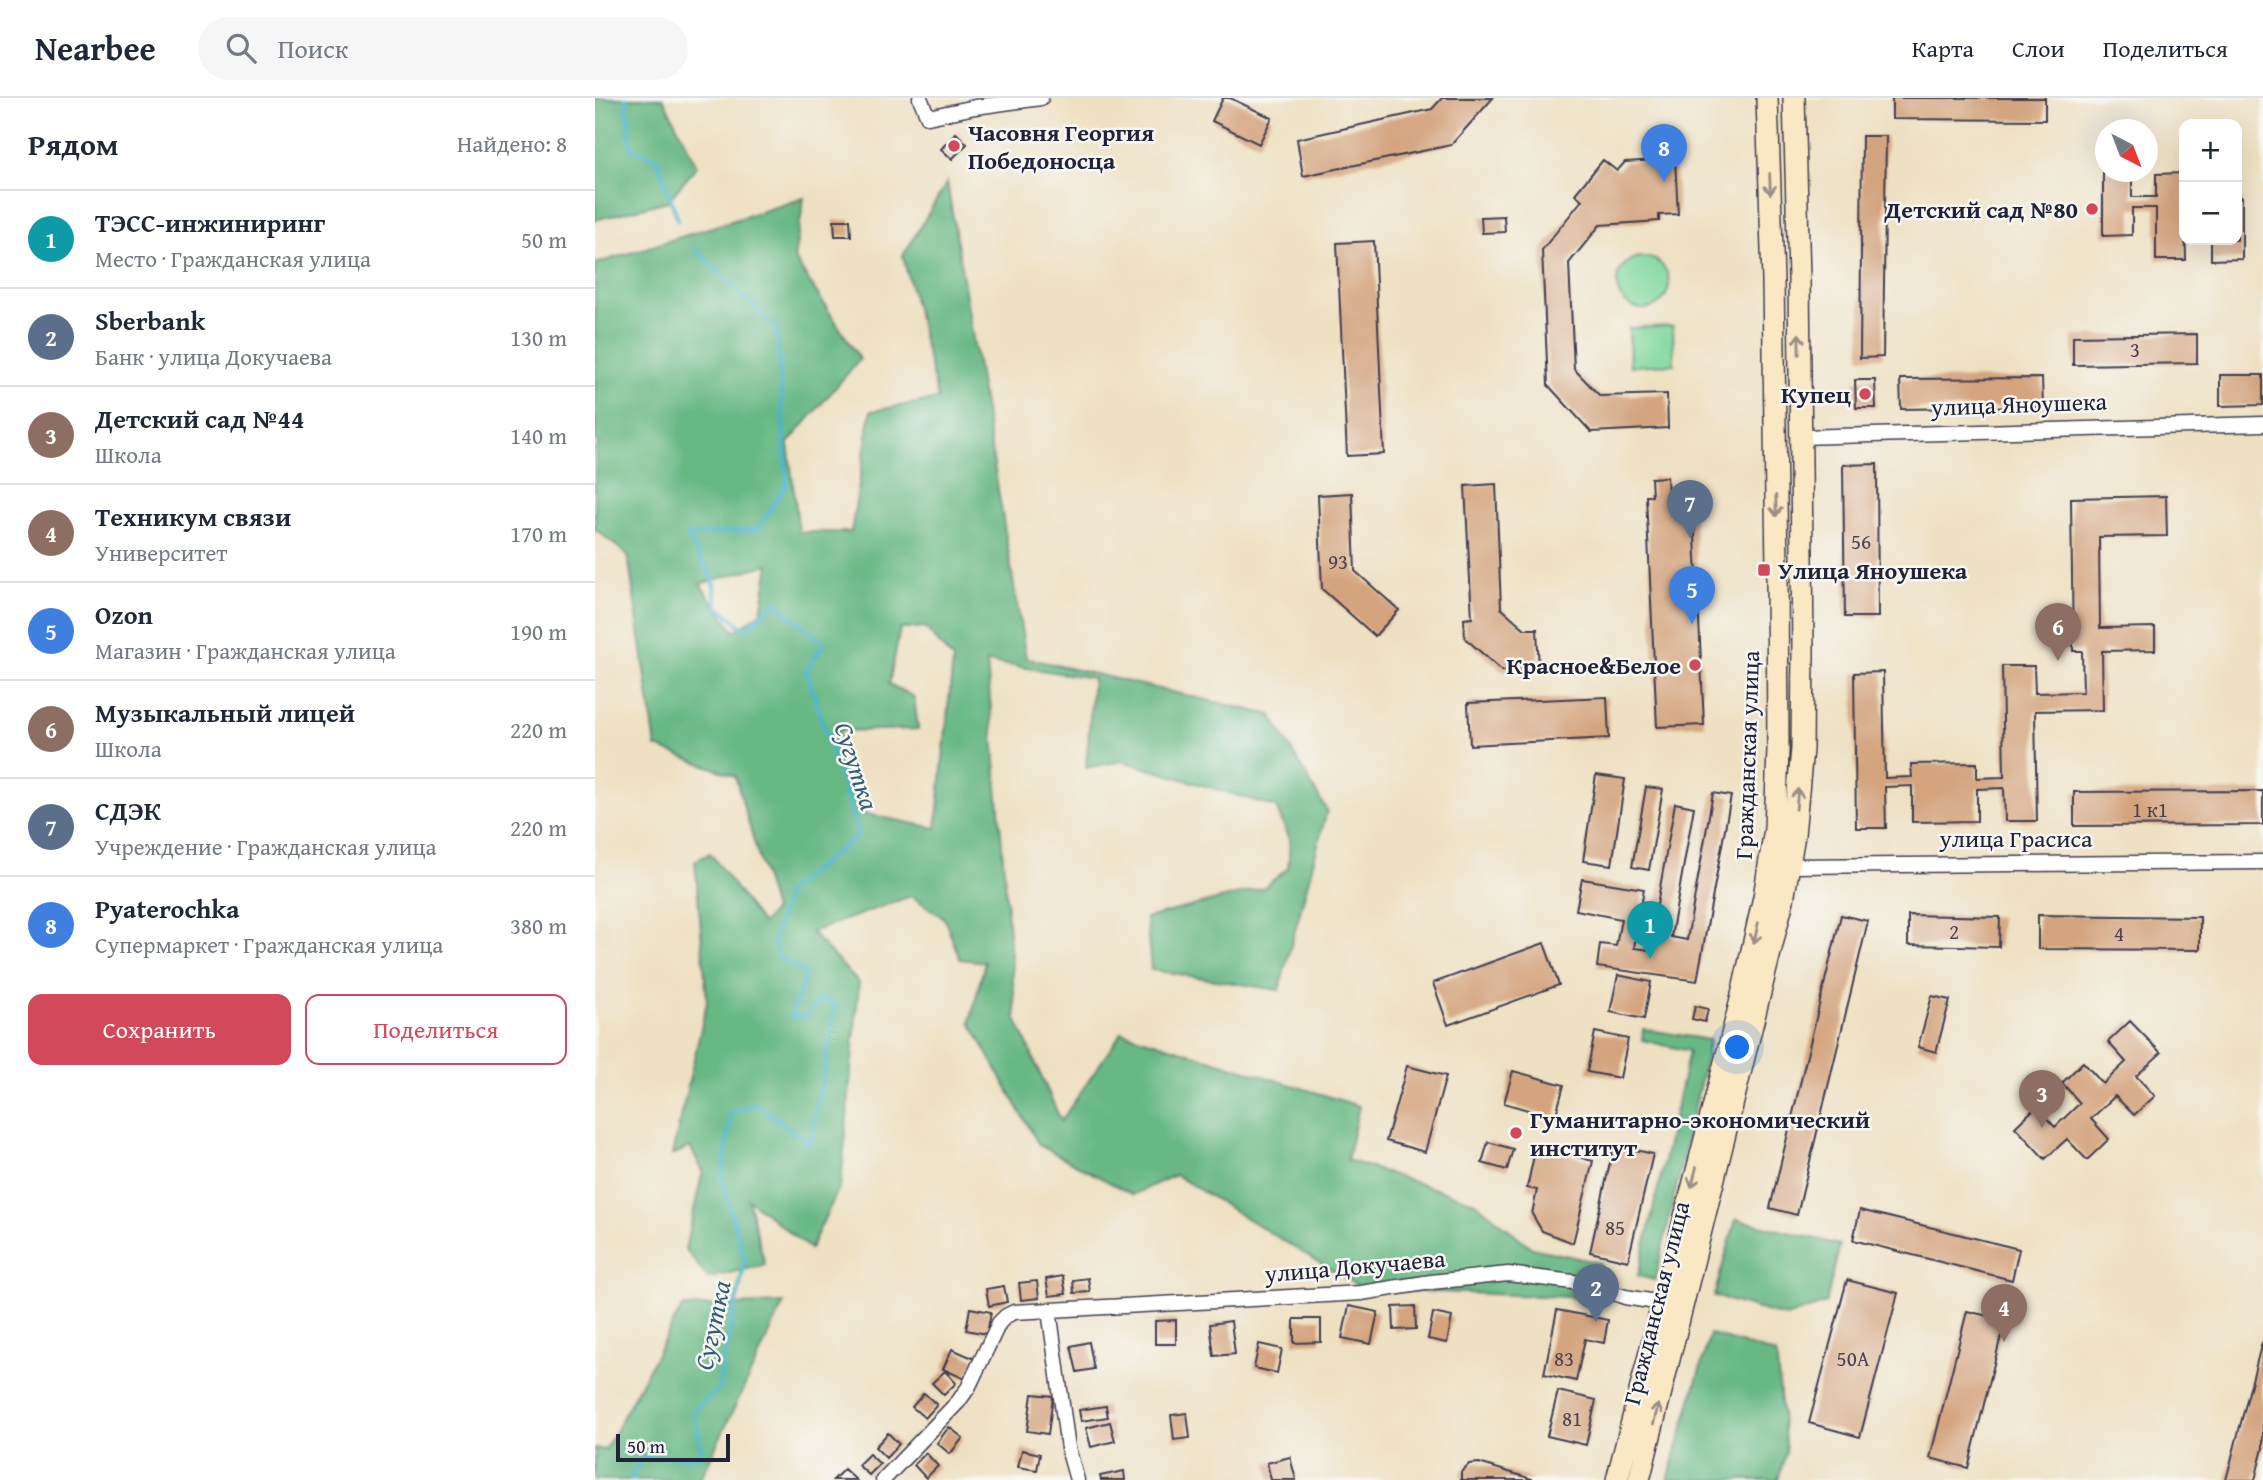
<!DOCTYPE html>
<html lang="ru">
<head>
<meta charset="utf-8">
<style>
  :root { --surface:#fff; --page:#f6f6f7; --text:#1f2937; --muted:#747a83; --line:#e0e1e3; --accent:#d1495b }
  body { margin:0; font-family:"Gentium Book Plus",serif; background:var(--page); color:var(--text) }
  .controls { position:absolute; right:21px; top:21px; display:grid; overflow:hidden; border-radius:14px; box-shadow:0 7px 28px #0002 }
  .controls button { width:63px; height:63px; display:grid; place-items:center; padding:0; border:0; border-bottom:2px solid var(--line); background:var(--surface); color:var(--text); font:35px sans-serif }
  .compass { position:absolute; left:1500px; top:21px; width:63px; height:63px; border-radius:50%; background:var(--surface); box-shadow:0 7px 28px #0002; rotate:138deg }
  .scale { position:absolute; left:21px; bottom:18px; width:114px; box-sizing:border-box; padding-left:7px; border:4px solid #22223b; border-top:0; font-size:19px; line-height:24px; white-space:nowrap; color:#22223b; -webkit-text-stroke:5px #f6f6f2; paint-order:stroke }
  .you { position:absolute; left:1143px; top:950px; width:24px; height:24px; margin:-18px; border:5px solid #fff; border-radius:50%; background:#1a73e8; box-shadow:0 0 0 10px #1a73e833 }
  .badge { display:grid; place-items:center; width:46px; height:46px; border-radius:50%; background:var(--accent); color:#fff; font-size:23px; font-weight:700 }
  .pin { position:absolute; translate:-50% -58px; filter:drop-shadow(0 2px 4px #0008) }
  .pin::after { content:''; position:absolute; top:37px; width:24px; height:21px; background:inherit; clip-path:polygon(0 0,100% 0,50% 100%) }
  .list { margin:0; padding:0; list-style:none }
  h2 { display:flex; justify-content:space-between; align-items:center; height:91px; margin:0; padding:0 28px; font-size:30px }
  h2 small { font-size:23px; font-weight:400; color:var(--muted) }
  .list li { display:grid; grid-template-columns:46px 1fr auto; gap:21px; align-items:center; box-sizing:border-box; height:98px; padding:0 28px; border-top:2px solid var(--line) }
  .list b { display:block; font-size:26px; white-space:nowrap }
  .list p { margin:0; font-size:23px; white-space:nowrap; color:var(--muted) }
  .list em { font-size:23px; font-style:normal; color:var(--muted) }
  .actions { display:flex; gap:14px; padding:21px 28px }
  .actions a { flex:1; padding:16px 0; border:2px solid var(--accent); border-radius:14px; text-align:center; font-size:24px; color:var(--accent) }
  .actions .main { background:var(--accent); color:#fff }
  .icon { flex:none; width:38px; height:38px; fill:none; stroke:currentColor; stroke-width:2; stroke-linecap:round; stroke-linejoin:round }
  .map { position:relative; flex:none; width:1668px; height:1382px; overflow:hidden }
  header { display:flex; align-items:center; gap:42px; box-sizing:border-box; height:98px; padding:0 35px; background:var(--surface); border-bottom:2px solid var(--line) }
  header strong { font-size:33px }
  nav { display:flex; gap:38px; margin-inline-start:auto; font-size:24px }
  .search { width:490px; height:63px; background:var(--page); display:flex; align-items:center; gap:18px; box-sizing:border-box; padding:0 24px; border-radius:38px; color:var(--muted); font-size:26px }
  main { display:flex }
  aside { flex:1; background:var(--surface) }
  .map>svg:first-child { display:block }
  .green { fill:#7fd89d; stroke:#507d6c; stroke-width:2 }
  .forest { fill:#67b884; stroke:#446d60; stroke-width:2; fill-rule:evenodd }
  .lines { fill:none; stroke-linecap:round; stroke-linejoin:round }
  .stream { stroke:#4bb4c9; stroke-width:4.5 }
  .building { fill:#d4a47f }
  .street-casing { stroke:#413e4f; stroke-width:17 }
  .secondary-casing { stroke:#413e4f; stroke-width:24 }
  .street { stroke:#fff; stroke-width:14 }
  .secondary { stroke:#fae7c3; stroke-width:21 }
  .oneway { stroke:#998e86 }
  .poi-dot { fill:#d1495b; stroke:#f6f6f2; stroke-width:2.5 }
  .labels { text-anchor:middle; dominant-baseline:central; stroke-width:5; stroke-linejoin:round; paint-order:stroke }
  .number-label { font-size:21px; fill:#4e424c }
  .poi-label { font-size:24px; font-weight:bold; fill:#22223b; stroke:#f6f6f2; text-anchor:start }
  .street-label { font-size:24px; fill:#22223b; stroke:#f6f6f2 }
  .water-label { font-size:26px; font-style:italic; fill:#325c74; stroke:#f6f6f2 }
</style>
</head>
<body>
<header>
<strong>Nearbee</strong>
<div class="search"><svg class="icon" aria-label="search" viewBox="0 0 24 24"><circle cx="10" cy="10" r="6"/><path d="M15 15l6 6"/></svg>Поиск</div>
<nav><a>Карта</a><a>Слои</a><a>Поделиться</a></nav>
</header>
<main>
<aside>
<h2>Рядом<small>Найдено: 8</small></h2>
<ul class="list">
<li><span class="badge" style="background:#0f9aa8">1</span><div><b>ТЭСС-инжиниринг</b><p>Место · Гражданская улица</p></div><em>50 m</em></li>
<li><span class="badge" style="background:#5c6f8a">2</span><div><b>Sberbank</b><p>Банк · улица Докучаева</p></div><em>130 m</em></li>
<li><span class="badge" style="background:#8d6e63">3</span><div><b>Детский сад №44</b><p>Школа</p></div><em>140 m</em></li>
<li><span class="badge" style="background:#8d6e63">4</span><div><b>Техникум связи</b><p>Университет</p></div><em>170 m</em></li>
<li><span class="badge" style="background:#3f7fe0">5</span><div><b>Ozon</b><p>Магазин · Гражданская улица</p></div><em>190 m</em></li>
<li><span class="badge" style="background:#8d6e63">6</span><div><b>Музыкальный лицей</b><p>Школа</p></div><em>220 m</em></li>
<li><span class="badge" style="background:#5c6f8a">7</span><div><b>СДЭК</b><p>Учреждение · Гражданская улица</p></div><em>220 m</em></li>
<li><span class="badge" style="background:#3f7fe0">8</span><div><b>Pyaterochka</b><p>Супермаркет · Гражданская улица</p></div><em>380 m</em></li>
</ul>
<div class="actions"><a class="main">Сохранить</a><a>Поделиться</a></div>
</aside>
<div class="map">
<svg width="1668" height="1382" viewBox="0 0 1668 1382">
  <rect width="100%" height="100%" fill="#f6f6f2"/>
  <filter id="ink" filterUnits="userSpaceOnUse"><feTurbulence type="fractalNoise" baseFrequency=".0143" numOctaves="2"/><feDisplacementMap in="SourceGraphic" scale="14" xChannelSelector="R" yChannelSelector="G"/><feConvolveMatrix kernelMatrix="1 2 1 2 8 2 1 2 1" color-interpolation-filters="sRGB"/></filter>
  <filter id="wash" filterUnits="userSpaceOnUse"><feTurbulence type="fractalNoise" baseFrequency=".00686" numOctaves="4" result="noise"/><feDisplacementMap in="SourceGraphic" scale="28" xChannelSelector="R" yChannelSelector="G"/><feGaussianBlur stdDeviation="1.57" result="paint"/><feColorMatrix in="noise" values="0 0 0 0 0 0 0 0 0 0 0 0 0 0 0 0 0 1.4 0 .05"/><feComposite in="paint" operator="in"/></filter>
  <g filter="url(#wash)">
    <rect width="100%" height="100%" fill="#eee0c2"/>
    <path class="green" d="M1022 185a26 26 0 1 1 52 0a26 26 0 1 1-52 0Z
      M1078,228L1079,266L1035,268L1034,230Z"/>
    <path class="forest" d="M0,0H68L102,68L73,103L0,122Z
      M352,84L431,560L676,617L732,713L684,892L556,872L551,820L668,790L693,770L695,743L681,709L527,663L491,670L498,580L392,564L421,921L466,1023L527,934L764,1008L752,1062L880,1104L937,1150L1006,1165L996,1200L768,1191L580,1077L538,1097L444,1047L375,924L390,864L365,861L349,820L316,798L216,834L264,885L246,1086L215,1151L153,1101L170,1167L113,1180L90,1151L108,1073L95,1049L77,1057L112,904L100,763L115,755L167,826L179,812L140,678L61,649L33,457L0,431V351L4,346L0,342V166L209,100L199,160L265,261L193,345L204,434H256L276,313L343,301L308,158ZM174,466L166,515L139,533L105,486ZM330,529L358,562L341,730L270,716L243,633L323,631L319,599L294,586L305,531Z
      M1048,931L1115,942L1060,1182L1043,1178L1094,953L1047,942Z
      M1141,1121L1245,1147L1231,1205L1191,1219L1119,1198Z
      M189,1205L105,1382H0V1350L10,1352L87,1209Z
      M1115,1236L1181,1256L1191,1354L1183,1382H1073Z"/>
    <g class="lines">
      <path class="stream" d="M31,0L36,50L62,61L83,122
        M39,1382L36,1378L48,1359L107,1358L99,1311L123,1292L150,1163L127,1082L136,1015L162,1006L215,1046L241,908L226,900L211,919H196L211,875L183,860L179,843L192,793L264,737L211,573L229,545L180,504L150,531L122,508L118,481L92,438L163,431L192,385L182,232L101,151"/>
    </g>
    <g id="blocks">
      <path class="building" d="M628,0H635L677,20L664,46L617,23Z
        M847,0H898L856,47L708,78L702,41L837,11Z
        M1297,0H1450V22L1297,21Z
        M361,35L372,46L357,61L346,51Z
        M1267,38H1291L1288,259L1265,260Z
        M1080,61L1083,116L1064,117V123L1005,127L974,165L979,271L1005,298L1072,296L1073,330L996,334L953,287L947,152L987,102L980,96L1008,62L1022,73L1030,64Z
        M1508,74H1537V99H1561V76L1589,75L1591,162H1561V110H1537V137L1508,138Z
        M1642,99H1647V161L1616,162V142H1642Z
        M909,118L910,134L887,135L886,119Z
        M239,122H255L256,138H240Z
        M779,143L789,356L752,358L742,145Z
        M1602,236V265L1478,267V238Z
        M1625,277H1668V307L1625,308Z
        M1447,280L1448,309L1306,311L1305,281Z
        M1260,282H1280L1281,310H1261Z
        M1282,366L1283,519H1250L1248,367Z
        M1072,379L1073,397L1098,396L1109,627L1062,629L1051,398H1057L1056,380Z
        M901,386L906,510L930,531H942L944,572L907,573L870,540L869,521L877,520L870,388Z
        M757,395L760,473L804,512L780,538L727,491L723,397Z
        M1571,398L1572,438L1504,439L1505,530L1560,529V552L1507,553L1508,612L1440,613L1442,723H1410L1409,690L1382,691V723L1317,724V688L1290,689L1291,730H1261L1259,575L1288,574L1290,680L1317,679L1316,666L1382,665V680L1409,679L1407,568H1439L1440,595L1488,594L1487,553H1478L1476,400Z
        M1012,599L1014,640L875,647L873,605Z
        M1001,677L1030,681L1017,767L988,763Z
        M1051,689L1068,691L1054,772L1037,769Z
        M1668,693V727L1479,728V694Z
        M1118,695L1136,698L1102,883L1002,869L1005,846L1021,848L1026,821L981,812L987,781L1049,791L1039,850L1054,852L1080,705L1099,709L1076,839L1092,842Z
        M1246,817L1273,823L1202,1117L1175,1110Z
        M1313,817L1405,819L1404,849L1313,847Z
        M1443,817L1605,819V852L1443,851Z
        M949,845L964,887L853,927L838,885Z
        M1023,877L1056,884L1049,921L1015,914Z
        M1337,898L1355,902L1341,954L1323,949Z
        M1100,908L1113,911L1110,924L1097,921Z
        M1535,923L1566,955L1541,978L1560,998L1539,1017L1520,998L1496,1021L1514,1041L1492,1062L1472,1041L1450,1061L1420,1029L1441,1009L1460,1029L1485,1005L1467,985L1488,964L1508,986L1531,964L1513,944Z
        M1000,934L1033,941L1025,980L992,974Z
        M812,968L851,978L830,1054L791,1043Z
        M918,973L969,987L960,1020L909,1005Z
        M893,1044L918,1051L912,1072L887,1065Z
        M1019,1047L1058,1056L1033,1163L995,1154Z
        M941,1048L998,1063L978,1145L947,1133L937,1116L942,1092L932,1090Z
        M1265,1112L1424,1151L1417,1182L1258,1142Z
        M468,1178L471,1196L454,1198L451,1181Z
        M493,1180L495,1194L479,1195L478,1182Z
        M1252,1182L1303,1195L1265,1339L1214,1325Z
        M442,1183L444,1200L426,1202L424,1185Z
        M409,1188L412,1204L394,1208L391,1191Z
        M754,1208L783,1214L776,1246L747,1240Z
        M820,1208L821,1231L799,1232L798,1209Z
        M375,1210L396,1214L392,1236L371,1232Z
        M962,1212L1013,1222L1009,1245L990,1241L981,1283L949,1276Z
        M1372,1213L1410,1222L1373,1370L1335,1360Z
        M838,1215L857,1219L852,1245L833,1241Z
        M699,1221H726V1244L699,1245Z
        M581,1222V1246H560V1223Z
        M636,1223L640,1256L619,1258L615,1226Z
        M494,1244L499,1271L482,1274L476,1248Z
        M1667,1244L1668,1350L1660,1382H1631Z
        M664,1246L687,1251L682,1275L659,1270Z
        M357,1251L380,1261L370,1281L348,1271Z
        M350,1273L361,1285L349,1297L337,1285Z
        M963,1293L1001,1302L991,1347L952,1338Z
        M329,1295L342,1307L330,1320L317,1309Z
        M437,1296L458,1298L453,1336L432,1333Z
        M511,1308L513,1319L486,1323L484,1312Z
        M592,1315L595,1340L579,1342L576,1317Z
        M515,1324L520,1343L496,1349L491,1330Z
        M354,1329L368,1340L355,1356L342,1345Z
        M293,1335L304,1346L291,1360L280,1349Z
        M427,1352L445,1356L442,1372L423,1369Z
        M331,1355L343,1368L331,1380L319,1367Z
        M274,1356L285,1366L274,1377L263,1367Z
        M695,1359L701,1382H676L672,1365Z
        M884,1365L937,1381V1382H866V1374L874,1366Z
        M249,1371L261,1382H238Z
        M529,1373L530,1382H506L505,1378Z"/>
    </g>
  </g>
  <g filter="url(#ink)">
    <use href="#blocks" fill-opacity="0" stroke="#413e4f" stroke-width="2"/>
    <g class="lines">
      <defs>
        <path id="street" d="M325,0L333,19L380,9L446,0
          M1205,339L1668,326
          M1195,768L1668,764
          M454,1212L473,1350L482,1382
          M288,1382L363,1304L373,1290L404,1225L411,1218L419,1214L766,1195L836,1184L913,1176L994,1186L1030,1199L1067,1205"/>
        <path id="secondary" d="M1022,1382L1145,906L1169,799L1180,731L1183,652L1182,472L1178,182L1172,0
          M1044,1382L1188,802L1199,737L1207,651L1208,551L1204,180L1199,0"/>
      </defs>
      <use href="#street" class="street-casing"/>
      <use href="#secondary" class="secondary-casing"/>
      <use href="#street" class="street"/>
      <use href="#secondary" class="secondary"/>
    </g>
    <defs><path id="oneway-shaft" d="M-6 0H5M1.5-3L5.5 0L1.5 3" fill="none" stroke-width="1.6" stroke-linecap="round" stroke-linejoin="round" transform="scale(1.75)"/></defs>
    <g class="oneway">
      <use href="#oneway-shaft" transform="translate(1175 86) rotate(88)"/>
      <use href="#oneway-shaft" transform="translate(1204 246) rotate(-90)"/>
      <use href="#oneway-shaft" transform="translate(1181 408) rotate(89)"/>
      <use href="#oneway-shaft" transform="translate(1202 701) rotate(-85)"/>
      <use href="#oneway-shaft" transform="translate(1161 835) rotate(103)"/>
      <use href="#oneway-shaft" transform="translate(1099 1079) rotate(104)"/>
      <use href="#oneway-shaft" transform="translate(1061 1316) rotate(-76)"/>
    </g>
  </g>
  <g class="poi-dot">
    <circle cx="359" cy="48" r="7"/>
    <circle cx="1497" cy="111" r="7"/>
    <circle cx="1270" cy="296" r="7"/>
    <rect x="1162" y="465" width="14" height="14" rx="3.5"/>
    <circle cx="1100" cy="567" r="7"/>
    <circle cx="921" cy="1035" r="7"/>
  </g>
  <g class="labels">
    <g class="number-label">
      <text x="1540" y="251">3</text>
      <text x="1266" y="443">56</text>
      <text x="743" y="463">93</text>
      <text x="1555" y="711">1 к1</text>
      <text x="1359" y="833">2</text>
      <text x="1524" y="835">4</text>
      <text x="1020" y="1129">85</text>
      <text x="969" y="1260">83</text>
      <text x="1258" y="1260">50А</text>
      <text x="977" y="1320">81</text>
    </g>
    <g class="poi-label">
      <text x="373" y="34">Часовня Георгия<tspan x="373" dy="28">Победоносца</tspan></text>
      <text x="1483" y="111" text-anchor="end">Детский сад №80</text>
      <text x="1256" y="296" text-anchor="end">Купец</text>
      <text x="1183" y="472">Улица Яноушека</text>
      <text x="1086" y="567" text-anchor="end">Красное&amp;Белое</text>
      <text x="935" y="1021">Гуманитарно-экономический<tspan x="935" dy="28">институт</tspan></text>
    </g>
    <g class="street-label">
      <text transform="translate(1424 306) rotate(-2)">улица Яноушека</text>
      <text transform="translate(1152 657) rotate(-88)">Гражданская улица</text>
      <text x="1421" y="740">улица Грасиса</text>
      <text transform="translate(760 1168) rotate(-5)">улица Докучаева</text>
      <text transform="translate(1061 1205) rotate(-76)">Гражданская улица</text>
    </g>
    <g class="water-label">
      <text transform="translate(262 668) rotate(72)">Сугутка</text>
      <text transform="translate(117 1227) rotate(-78)">Сугутка</text>
    </g>
  </g>
</svg>
<div class="controls">
<button>+</button>
<button>−</button>
</div>
<svg class="compass" viewBox="-18 -18 36 36"><path d="M0-13l5 13h-10z" fill="#e53935"/><path d="M0 13l5-13h-10z" fill="#747a83"/></svg>
<div class="scale">50 m</div>
<div class="you"></div>
<div class="pin badge" style="left:1055px;top:861px;background:#0f9aa8">1</div>
<div class="pin badge" style="left:1001px;top:1224px;background:#5c6f8a">2</div>
<div class="pin badge" style="left:1447px;top:1030px;background:#8d6e63">3</div>
<div class="pin badge" style="left:1409px;top:1244px;background:#8d6e63">4</div>
<div class="pin badge" style="left:1097px;top:526px;background:#3f7fe0">5</div>
<div class="pin badge" style="left:1463px;top:563px;background:#8d6e63">6</div>
<div class="pin badge" style="left:1095px;top:440px;background:#5c6f8a">7</div>
<div class="pin badge" style="left:1069px;top:84px;background:#3f7fe0">8</div>
</div>
</main>
</body>
</html>
